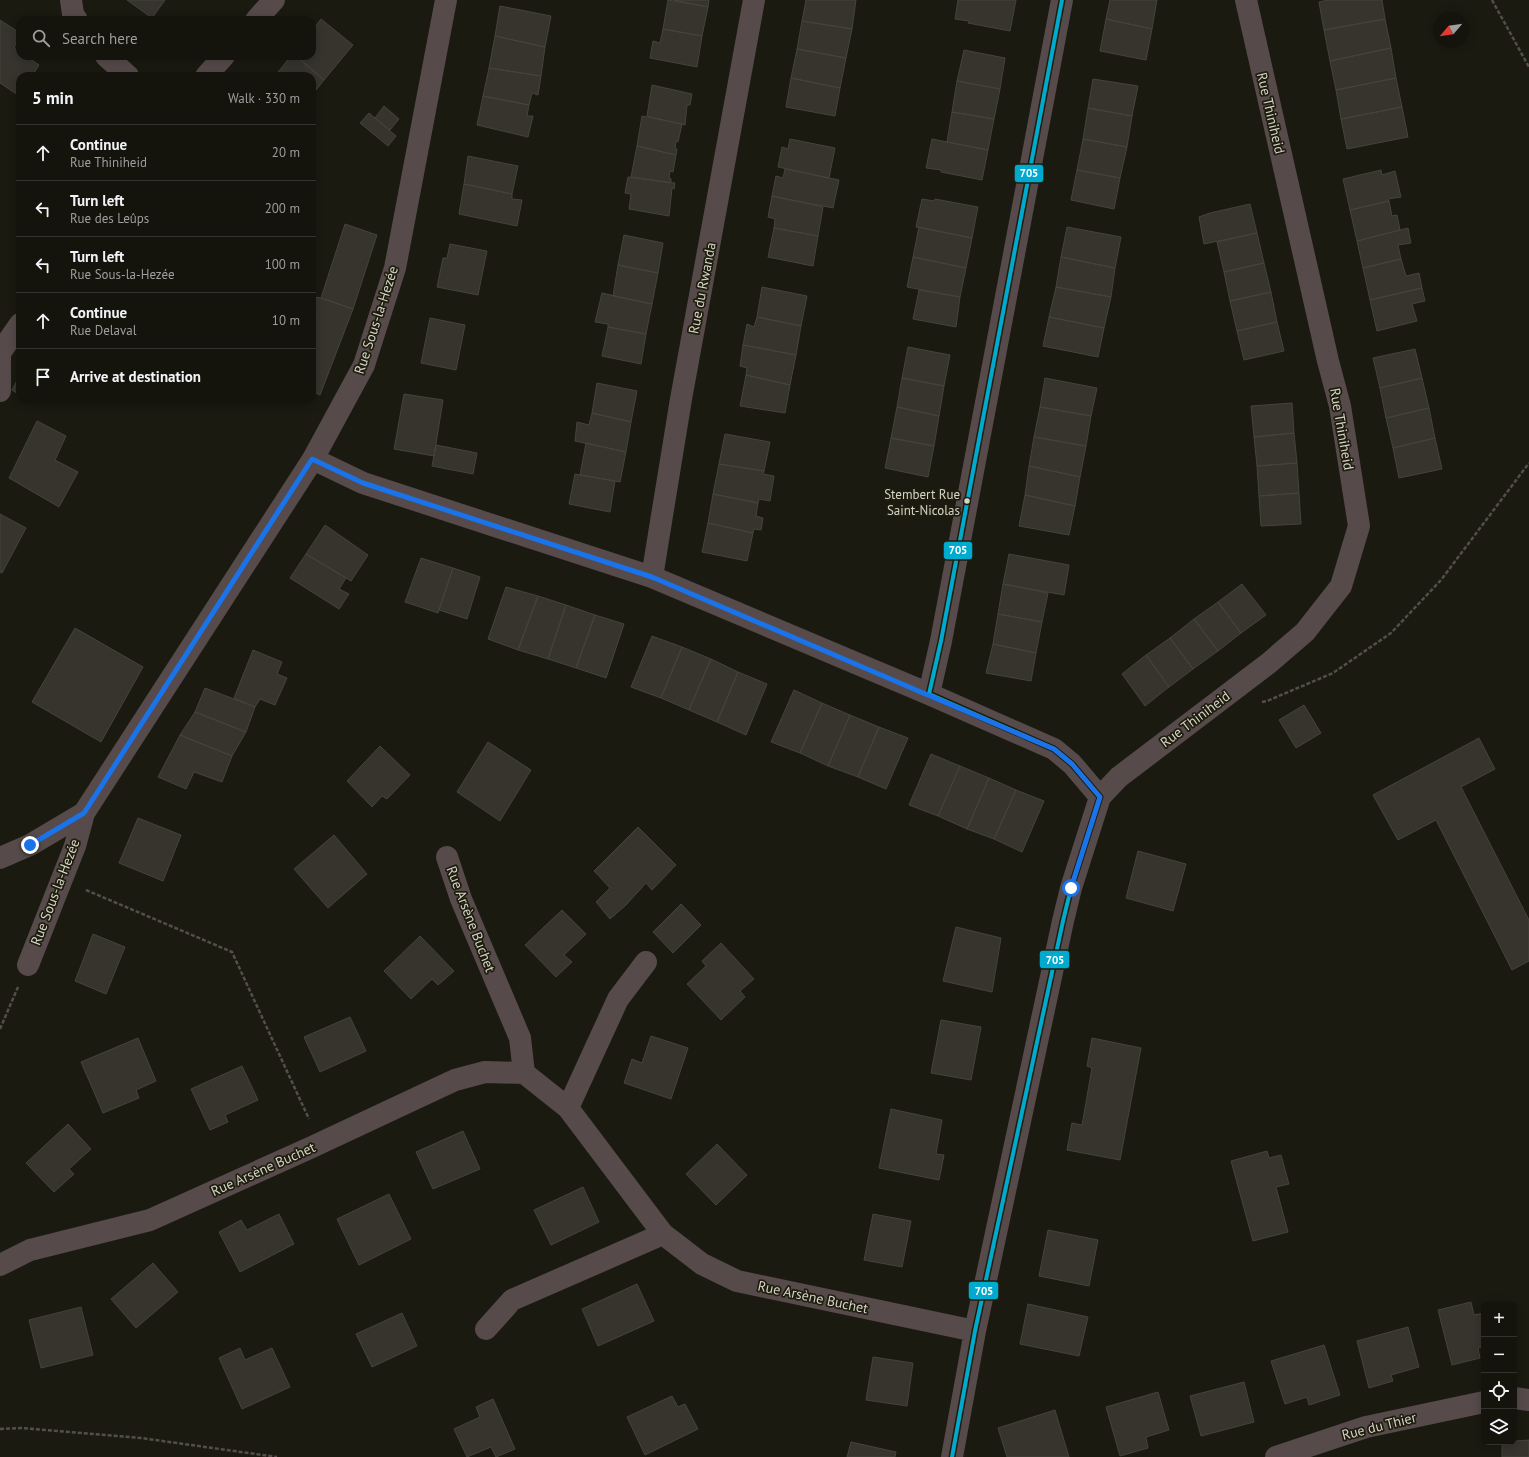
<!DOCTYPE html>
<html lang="en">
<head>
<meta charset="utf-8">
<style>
  :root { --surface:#14140d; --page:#1d1d16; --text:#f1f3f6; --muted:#9d9e9d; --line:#33332e }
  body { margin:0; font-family:"PT Sans",sans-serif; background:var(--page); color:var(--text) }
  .controls { position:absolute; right:12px; bottom:12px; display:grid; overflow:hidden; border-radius:8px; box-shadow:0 2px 10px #0003 }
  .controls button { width:36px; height:36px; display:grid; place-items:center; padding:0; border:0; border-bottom:1px solid var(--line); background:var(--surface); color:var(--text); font:20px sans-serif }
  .compass { position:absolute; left:1433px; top:12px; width:36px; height:36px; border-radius:50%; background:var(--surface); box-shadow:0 2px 10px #0003; rotate:241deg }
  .stop { position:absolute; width:12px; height:12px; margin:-9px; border:3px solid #1a73e8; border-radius:50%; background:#fff }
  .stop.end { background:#1a73e8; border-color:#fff; box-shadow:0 1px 4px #0008 }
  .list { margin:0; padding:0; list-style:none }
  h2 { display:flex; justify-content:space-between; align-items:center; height:52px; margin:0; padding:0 16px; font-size:17px }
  h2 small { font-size:13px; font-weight:400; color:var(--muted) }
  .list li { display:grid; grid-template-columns:26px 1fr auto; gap:12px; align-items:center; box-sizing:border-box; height:56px; padding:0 16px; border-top:1px solid var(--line) }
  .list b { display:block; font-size:15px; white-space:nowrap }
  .list p { margin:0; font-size:13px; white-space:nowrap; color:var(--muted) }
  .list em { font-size:13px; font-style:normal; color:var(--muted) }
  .icon { flex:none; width:22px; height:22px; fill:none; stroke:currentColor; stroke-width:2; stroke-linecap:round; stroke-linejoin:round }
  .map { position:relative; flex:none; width:1529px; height:1457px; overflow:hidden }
  .search { position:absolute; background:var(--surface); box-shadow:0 2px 10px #0003; left:16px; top:16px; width:300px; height:44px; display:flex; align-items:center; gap:10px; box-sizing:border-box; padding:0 14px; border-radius:12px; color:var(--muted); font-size:15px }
  .panel { position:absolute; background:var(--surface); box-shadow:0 2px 10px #0003; left:16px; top:72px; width:300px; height:332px; border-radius:12px }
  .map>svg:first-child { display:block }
  .building { fill:#36342d; stroke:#45443c }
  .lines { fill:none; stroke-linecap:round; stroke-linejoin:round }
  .path { stroke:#554d4b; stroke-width:2.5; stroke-dasharray:4 2; stroke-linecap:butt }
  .street { stroke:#564a4a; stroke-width:22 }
  .bus-1-casing { stroke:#1f1d0d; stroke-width:7 }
  .bus-1 { stroke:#00a9ce; stroke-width:4 }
  .route { stroke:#1a73e8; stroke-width:5 }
  .bus-dot { fill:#d5d4ca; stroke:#1f1d0d; stroke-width:1.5 }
  .labels { text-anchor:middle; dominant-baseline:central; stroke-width:3.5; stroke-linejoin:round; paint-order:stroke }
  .bus-label { font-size:13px; fill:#d5d4ca; stroke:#1f1d0d; text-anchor:end }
  .street-label { font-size:14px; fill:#d5d4ca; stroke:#1f1d0d }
  .line-badge { stroke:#1f1d0d; stroke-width:1.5 }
  .badge-label { font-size:11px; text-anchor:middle; font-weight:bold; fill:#fff }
</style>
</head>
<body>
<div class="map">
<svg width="1529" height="1457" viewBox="0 0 1529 1457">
  <rect width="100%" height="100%" fill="#1b1a11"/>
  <path class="building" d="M127,0H165L152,18Z
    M668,0L708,7L702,36L663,29Z
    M674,0H709L708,7Z
    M806,0H856L852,29L802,21Z
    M958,0H1016L1010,31L968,23L969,21L955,19Z
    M1110,0H1157L1152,29L1106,19Z
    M1328,0H1382L1385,19L1324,30L1319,2Z
    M500,6L551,16L545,47L495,36Z
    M321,19L353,45L324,80L296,56H312V31Z
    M1106,19L1152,29L1146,60L1100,51Z
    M1385,19L1391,48L1330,61L1324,30Z
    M0,20L20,33V38L14,47L20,52V56H26L39,65L32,76H20V93L18,95L0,83Z
    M802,21L852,29L846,58L797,49Z
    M663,29L702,36L697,67L650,58L653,41L660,43Z
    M495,36L545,47L541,76L489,68Z
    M1391,48L1396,78L1336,90L1330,61Z
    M797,49L846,58L840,88L791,78Z
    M964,50L1005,58L1000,89L957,81Z
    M291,56H296L324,80L312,95V76H275Z
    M489,68L541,76L538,95L532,93L529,105L483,96Z
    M791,78L840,88L835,116L786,107Z
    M1396,78L1402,107L1341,119L1336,90Z
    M1093,79L1138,86L1132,116L1088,108Z
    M957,81L1000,89L994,119L952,112Z
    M652,85L692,94L690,105H687L685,125L647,116Z
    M483,96L529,105L527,116H533L528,137L477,125Z
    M384,106L399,119L390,130L375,118Z
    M1402,107L1408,137L1347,149L1341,119Z
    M1088,108L1132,116L1127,147L1083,139Z
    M952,112L994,119L988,150L947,142Z
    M369,113L396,136L388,146L360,123Z
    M642,116L682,124L678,142L676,141L675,149H677L676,155L637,146Z
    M790,139L835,148L829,178L778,167L782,147L788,149Z
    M932,139L988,150L982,180L941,172V170L926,168Z
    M1083,139L1127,147L1120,178L1077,170Z
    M637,146L676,155L673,172L670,171L669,177L671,179V183L631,177Z
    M468,156L518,166L512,194L464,184Z
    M785,169L839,180L833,208L772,196L776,176L783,178Z
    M1077,170L1120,178L1114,209L1071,200Z
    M1381,170L1382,175L1395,171L1401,197L1388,199L1389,201L1350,210L1343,179Z
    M628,177L675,183L674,189L672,188L669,216L629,209L631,194L625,193Z
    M464,184L512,194V199L522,200L517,226L459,214Z
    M772,196L823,207L818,236L774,228L775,219L768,217Z
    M922,199L934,201L935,199L978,207L972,238L916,227Z
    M1389,201L1392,216L1397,215L1400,230L1357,241L1350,210Z
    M1250,204L1257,233L1204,244L1199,217L1210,213Z
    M345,224L377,235L353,309L321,298Z
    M919,227L972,238L966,268L913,257Z
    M1067,227L1121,237L1115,268L1061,257Z
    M774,228L818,236L813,266L768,257Z
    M1408,228L1411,243L1398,245L1401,259L1363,268L1357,241Z
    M1257,233L1264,263L1224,272L1217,242Z
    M624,235L663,243L658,273L618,265Z
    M450,244L487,251L478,295L437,287L443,258H447Z
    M913,257L966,268L960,297L907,287Z
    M1061,257L1115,268L1111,297L1056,287Z
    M1401,259L1406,276L1419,273L1422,288L1370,300L1363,268Z
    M1264,263L1271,292L1230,301L1224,272Z
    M618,265L658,273L652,304L613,296Z
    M762,287L807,296L801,326L757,317Z
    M1056,287L1111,297L1104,328L1049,317Z
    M1422,288L1425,301L1412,304L1417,321L1377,331L1370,300Z
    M919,290L960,297L956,327L913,319Z
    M1271,292L1277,322L1237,331L1230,301Z
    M602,293L652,304L646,334L608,327V324L595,322Z
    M312,297L321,298L353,309L320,395L312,391V331L316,319L312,318Z
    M757,317L801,326L796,355L743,345L747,324L754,327Z
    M1049,317L1104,328L1098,357L1043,346Z
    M430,318L465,325L456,370L421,363Z
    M1277,322L1284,351L1244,360L1237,331Z
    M608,327L646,334L641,364L602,356Z
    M743,345L796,355L790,385L746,375L747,368L740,366Z
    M908,347L950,355L944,386L902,378Z
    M1415,349L1422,378L1380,388L1373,358Z
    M20,375V395L12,390Z
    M746,375L790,385L785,413L740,406Z
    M902,378L944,386L939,416L897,407Z
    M1045,378L1097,388L1091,416L1040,407Z
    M1422,378L1429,408L1386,418L1380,388Z
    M597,383L637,391L631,422L592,413Z
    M404,394L443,400L434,456L394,449Z
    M1292,403L1294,433L1254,437L1251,406Z
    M897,407L939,416L934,446L891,438Z
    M1040,407L1091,416L1086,446L1034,437Z
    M1429,408L1435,438L1393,448L1386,418Z
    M592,413L631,422L626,452L575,441L577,422L589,425Z
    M37,421L66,436L55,460L78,472L59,507L9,478Z
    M1294,433L1297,463L1257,466L1254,437Z
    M725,434L770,442L764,471L719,464Z
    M1034,437L1086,446L1080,477L1029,466Z
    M891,438L934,446L928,477L885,468Z
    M1435,438L1442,469L1399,478L1393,448Z
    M586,443L626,452L620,482L580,475Z
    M436,445L477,453L473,474L432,466Z
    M1297,463L1299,493L1259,496L1257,466Z
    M719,464L764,471L763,474L774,476L770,501L759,499L758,503L713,494Z
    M1029,466L1080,477L1075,506L1025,495Z
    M575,474L615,481L610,512L569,504Z
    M1299,493L1301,524L1261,526L1259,496Z
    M713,494L758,503L756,516L763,518L761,530L754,529L753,533L708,523Z
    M1025,495L1075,506L1069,535L1019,526Z
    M0,514L26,528L2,573L0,572Z
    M708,523L753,533L747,561L702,552Z
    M325,525L368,555L351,581L306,554Z
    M306,554L346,578L339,589L349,594L339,609L290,578Z
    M1009,554L1069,565L1064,595L1003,584Z
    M421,558L453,568L438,613L405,602Z
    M453,568L480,577L467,619L439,610Z
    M1003,584L1048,593L1042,622L998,614Z
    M1242,584L1266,615L1241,633L1218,602Z
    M506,587L538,596L518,650L488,639Z
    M538,596L566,605L548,659L518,650Z
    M1218,602L1241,633L1218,651L1194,619Z
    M566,605L595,615L576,668L548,659Z
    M998,614L1042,622L1036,653L993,644Z
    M595,615L624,624L606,678L576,668Z
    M1194,619L1218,651L1193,669L1170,638Z
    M75,628L143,667L101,742L32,702Z
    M652,636L682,647L661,698L631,687Z
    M1170,638L1193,669L1169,687L1146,655Z
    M993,644L1036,653L1031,681L986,673Z
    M682,647L711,659L689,710L661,698Z
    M253,650L282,662L277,674L287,678L275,705L260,699L255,707L234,698Z
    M1146,655L1169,687L1145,706L1122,674Z
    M711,659L738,672L717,722L689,710Z
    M738,672L767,684L746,735L717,722Z
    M205,688L255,707L246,732L195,712Z
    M794,690L822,703L800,753L771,742Z
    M822,703L850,715L828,766L800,753Z
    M1304,705L1321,733L1296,748L1279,720Z
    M195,712L246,732L232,756L180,735Z
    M850,715L879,727L858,777L828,766Z
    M879,727L908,738L886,789L858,777Z
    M180,735L232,756L222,782L194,772L186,789L158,777Z
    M1479,738L1495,769L1461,787L1529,920V961L1512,970L1436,820L1398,840L1373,795Z
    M488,742L531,770L500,821L457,792Z
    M380,746L410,775L387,799L382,796L372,807L347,781Z
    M931,754L960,766L938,816L909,805Z
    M960,766L989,778L967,829L938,816Z
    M989,778L1016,790L994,839L967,829Z
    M1016,790L1044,801L1022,852L994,839Z
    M138,818L181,835L163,881L119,863Z
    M638,827L676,865L652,890L646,883L626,905L610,919L596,902L610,888L594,871Z
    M334,835L367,874L328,908L294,869Z
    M1138,851L1186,864L1173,911L1126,898Z
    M681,904L701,925L673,953L653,932Z
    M562,910L586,934L564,955L572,962L556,977L525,945Z
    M956,927L1001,938L992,992L943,981Z
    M93,934L125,947L106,994L75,981Z
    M420,936L454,971L438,985L432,979L411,999L384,971Z
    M721,943L754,979L740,991L745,997L721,1020L687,984L706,966L702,961Z
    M350,1017L366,1051L320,1072L304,1037Z
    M941,1020L981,1027L971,1080L931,1073Z
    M651,1036L688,1048L671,1099L624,1083L632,1059L642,1063Z
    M138,1038L156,1081L136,1090L139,1098L103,1113L81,1062Z
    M1092,1038L1141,1048L1120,1160L1067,1150L1072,1123L1082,1125L1092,1068L1087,1066Z
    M242,1066L258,1100L225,1115L228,1122L210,1130L191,1089Z
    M891,1109L942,1120L936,1154L944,1155L939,1180L879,1168Z
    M68,1124L91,1149L69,1169L74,1174L54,1192L26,1163Z
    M463,1131L480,1169L433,1189L416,1152Z
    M717,1144L747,1175L716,1205L686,1174Z
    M1267,1151L1269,1158L1281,1155L1289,1184L1276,1187L1288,1232L1253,1241L1231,1161Z
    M583,1187L599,1222L551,1245L534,1210Z
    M389,1194L411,1239L359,1265L337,1219Z
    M279,1214L294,1244L240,1272L219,1232L241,1220L247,1230Z
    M873,1214L911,1221L902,1267L864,1260Z
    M1048,1230L1098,1240L1089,1286L1039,1276Z
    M153,1263L178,1292L136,1328L111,1299Z
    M637,1284L654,1321L598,1346L582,1309Z
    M1471,1302L1474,1315L1484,1313V1347L1478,1348L1480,1358L1452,1365L1438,1310Z
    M1028,1304L1088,1317L1079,1356L1020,1344Z
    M81,1307L93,1355L41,1368L29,1320Z
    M402,1313L417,1346L372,1367L356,1334Z
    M1408,1327L1419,1367L1391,1375L1393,1381L1369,1388L1357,1341Z
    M1324,1345L1340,1395L1309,1405L1307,1397L1285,1404L1271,1361Z
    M240,1348L245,1360L272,1348L290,1387L242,1409L219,1358Z
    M873,1357L913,1363L907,1406L866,1400Z
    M1244,1382L1254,1422L1201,1436L1190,1396Z
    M1158,1392L1169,1430L1146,1437L1148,1448L1120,1456L1106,1407Z
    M672,1396L678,1407L685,1404L698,1429L645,1455L627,1417Z
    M493,1399L515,1449L496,1457L491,1447L467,1457L454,1429L480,1417L476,1407Z
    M1055,1410L1069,1457H1007L998,1428Z
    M1529,1440V1457H1502V1442Z
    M851,1442L896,1452L895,1457H847Z"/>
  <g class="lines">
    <path class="path" d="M1492,0L1529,67
      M1262,702L1267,701L1333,673L1391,633L1441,580L1529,463
      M86,890L232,952L309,1119
      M0,1029L18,987
      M0,1429L21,1428L141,1438L277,1457"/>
    <path class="street" d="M71,0L73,14L77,20
      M256,20L274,0
      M106,56L128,76
      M206,76L224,56
      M0,353L20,324
      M0,391V353
      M313,459L363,483L652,577L929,694L1054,749L1072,764L1100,797
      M652,577L681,399L754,0
      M929,694L941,641L1062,0
      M447,857L461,899L520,1038L524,1073
      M0,858L30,845L84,813
      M28,965L75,846L84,813L313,459L364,365L395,268L446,0
      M568,1108L618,999L646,962
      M0,1265L30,1250L150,1220L312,1147L455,1080L485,1072L524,1073L568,1108L663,1234L702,1264L737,1281L975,1331
      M486,1329L512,1300L663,1234
      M1514,1398L1529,1400
      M952,1457L975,1331L1063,921L1071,888L1100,797L1119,777L1269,663L1305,632L1341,586L1359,526L1340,406L1328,361L1246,0
      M1276,1457L1366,1427L1484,1402"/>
    <defs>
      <path id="bus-1" d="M929,694L941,641L1062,0
        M929,694L1054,749L1072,764L1100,797
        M952,1457L975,1331L1063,921L1071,888L1100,797"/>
    </defs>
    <use href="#bus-1" class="bus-1-casing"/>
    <use href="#bus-1" class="bus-1"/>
  </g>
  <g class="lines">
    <path class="route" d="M30,845L84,813L312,459L363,483L652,577L1054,749L1072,764L1100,797L1071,888"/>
  </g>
  <circle class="bus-dot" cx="967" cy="501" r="3.5"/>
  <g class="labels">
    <g class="bus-label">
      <text x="960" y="494">Stembert Rue<tspan x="960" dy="16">Saint-Nicolas</tspan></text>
    </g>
    <g class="street-label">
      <text transform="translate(1271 113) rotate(77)">Rue Thiniheid</text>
      <text transform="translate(702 288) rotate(-79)">Rue du Rwanda</text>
      <text transform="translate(376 320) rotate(-72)">Rue Sous-la-Hezée</text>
      <text transform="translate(1342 429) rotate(80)">Rue Thiniheid</text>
      <text transform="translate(1195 719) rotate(-37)">Rue Thiniheid</text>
      <text transform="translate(55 892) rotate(-69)">Rue Sous-la-Hezée</text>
      <text transform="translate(471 919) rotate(69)">Rue Arsène Buchet</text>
      <text transform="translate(263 1169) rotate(-24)">Rue Arsène Buchet</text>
      <text transform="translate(813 1297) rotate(12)">Rue Arsène Buchet</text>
      <text transform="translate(1379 1426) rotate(-14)">Rue du Thier</text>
    </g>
  </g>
  <g class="line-badge">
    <rect x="1014" y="164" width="30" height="19" rx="4" fill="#00a9ce"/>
    <rect x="943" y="541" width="30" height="19" rx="4" fill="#00a9ce"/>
    <rect x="1039" y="950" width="31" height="19" rx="4" fill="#00a9ce"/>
    <rect x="968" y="1281" width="31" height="19" rx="4" fill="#00a9ce"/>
  </g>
  <g class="badge-label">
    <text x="1029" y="177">705</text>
    <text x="958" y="554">705</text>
    <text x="1055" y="964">705</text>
    <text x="984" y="1295">705</text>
  </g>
</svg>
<div class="controls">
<button>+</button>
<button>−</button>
<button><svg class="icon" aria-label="locate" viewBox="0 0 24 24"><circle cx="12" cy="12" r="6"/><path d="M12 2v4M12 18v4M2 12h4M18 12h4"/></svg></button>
<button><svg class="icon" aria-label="layers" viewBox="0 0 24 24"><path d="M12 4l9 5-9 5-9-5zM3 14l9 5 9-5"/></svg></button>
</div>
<svg class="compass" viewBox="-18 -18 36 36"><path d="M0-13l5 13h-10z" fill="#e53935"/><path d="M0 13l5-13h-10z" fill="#9d9e9d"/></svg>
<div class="stop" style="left:1071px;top:888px"></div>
<div class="stop end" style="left:30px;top:845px"></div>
<div class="search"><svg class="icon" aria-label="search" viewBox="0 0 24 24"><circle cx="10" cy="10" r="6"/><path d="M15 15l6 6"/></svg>Search here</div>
<section class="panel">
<h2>5 min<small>Walk · 330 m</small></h2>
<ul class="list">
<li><svg class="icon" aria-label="ahead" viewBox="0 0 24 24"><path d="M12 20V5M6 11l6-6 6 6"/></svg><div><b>Continue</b><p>Rue Thiniheid</p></div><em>20 m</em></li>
<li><svg class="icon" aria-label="left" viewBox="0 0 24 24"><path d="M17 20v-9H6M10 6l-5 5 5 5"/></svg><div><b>Turn left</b><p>Rue des Leûps</p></div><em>200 m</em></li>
<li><svg class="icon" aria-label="left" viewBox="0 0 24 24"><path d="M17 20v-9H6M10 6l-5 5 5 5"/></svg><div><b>Turn left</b><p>Rue Sous-la-Hezée</p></div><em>100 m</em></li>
<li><svg class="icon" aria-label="ahead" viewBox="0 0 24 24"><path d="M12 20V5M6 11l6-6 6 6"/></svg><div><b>Continue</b><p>Rue Delaval</p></div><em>10 m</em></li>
<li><svg class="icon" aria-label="arrive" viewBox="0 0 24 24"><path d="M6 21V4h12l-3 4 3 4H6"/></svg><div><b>Arrive at destination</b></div></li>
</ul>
</section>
</div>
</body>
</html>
